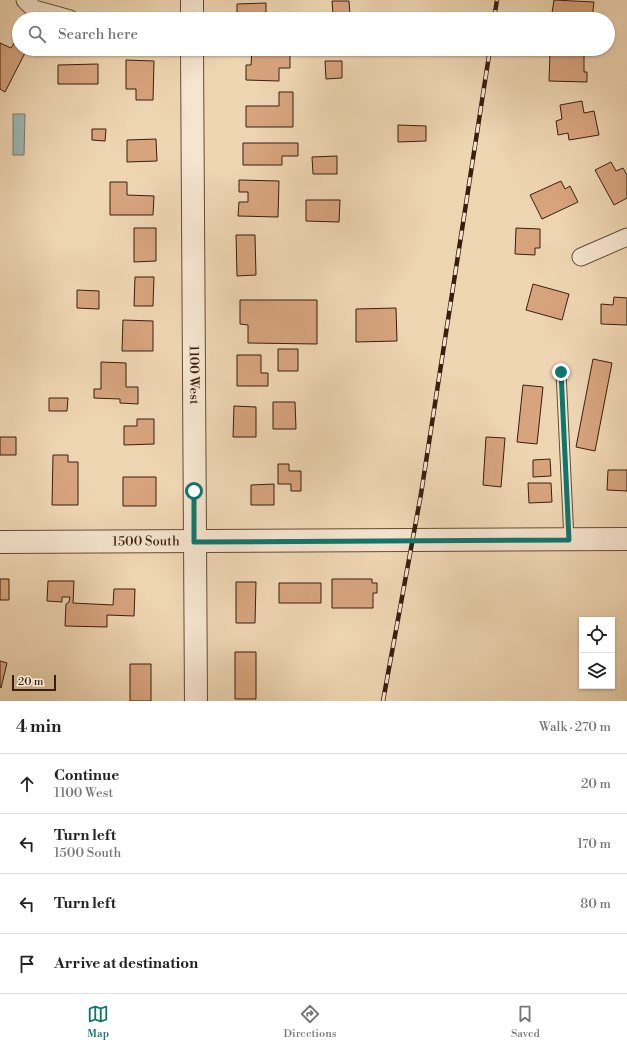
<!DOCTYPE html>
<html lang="en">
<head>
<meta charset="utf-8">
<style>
  :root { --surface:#fff; --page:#f2f2f2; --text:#222; --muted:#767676; --line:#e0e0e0; --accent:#0f766e }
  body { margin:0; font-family:"Libre Bodoni",serif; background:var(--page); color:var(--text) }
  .controls { position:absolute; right:12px; bottom:12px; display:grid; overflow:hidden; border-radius:0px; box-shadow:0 1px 3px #0004 }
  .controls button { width:36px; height:36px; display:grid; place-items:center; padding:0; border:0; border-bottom:1px solid var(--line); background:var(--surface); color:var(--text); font:20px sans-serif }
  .scale { position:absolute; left:12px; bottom:10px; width:44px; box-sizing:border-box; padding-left:4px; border:2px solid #391e10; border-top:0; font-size:11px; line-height:14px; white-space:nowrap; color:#391e10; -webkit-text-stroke:3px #f5e4ce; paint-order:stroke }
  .stop { position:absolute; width:12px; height:12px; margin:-9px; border:3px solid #0f766e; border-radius:50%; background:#fff }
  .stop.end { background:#0f766e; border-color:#fff; box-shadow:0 1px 4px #0008 }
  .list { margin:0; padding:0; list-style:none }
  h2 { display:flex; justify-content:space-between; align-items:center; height:52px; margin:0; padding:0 16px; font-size:17px }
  h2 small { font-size:13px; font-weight:400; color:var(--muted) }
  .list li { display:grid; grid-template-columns:26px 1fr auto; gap:12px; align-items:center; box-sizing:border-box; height:60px; padding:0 16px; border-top:1px solid var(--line) }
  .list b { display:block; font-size:15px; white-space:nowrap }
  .list p { margin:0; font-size:13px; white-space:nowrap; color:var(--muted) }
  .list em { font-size:13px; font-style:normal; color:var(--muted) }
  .icon { flex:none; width:22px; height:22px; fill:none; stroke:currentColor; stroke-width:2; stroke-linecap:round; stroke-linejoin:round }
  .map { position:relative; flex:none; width:627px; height:701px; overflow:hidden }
  .search { position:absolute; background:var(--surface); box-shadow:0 1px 3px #0004; left:12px; right:12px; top:12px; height:44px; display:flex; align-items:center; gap:10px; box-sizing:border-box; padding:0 14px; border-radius:22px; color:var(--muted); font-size:15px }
  .sheet { height:292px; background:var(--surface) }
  nav { display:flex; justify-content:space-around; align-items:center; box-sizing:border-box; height:56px; border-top:1px solid var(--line); background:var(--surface); font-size:11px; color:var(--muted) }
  nav a { display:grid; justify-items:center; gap:2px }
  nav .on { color:var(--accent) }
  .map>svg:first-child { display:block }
  .water { fill:#9eb7b7; stroke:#767a74 }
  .building { fill:#d7a47e; stroke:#391e10 }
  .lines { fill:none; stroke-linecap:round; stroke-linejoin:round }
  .service-casing { stroke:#664c39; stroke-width:11 }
  .minor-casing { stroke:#664c39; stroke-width:19 }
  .tertiary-casing { stroke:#664c39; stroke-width:24 }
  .service { stroke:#f5e4ce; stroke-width:9 }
  .minor { stroke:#f5e4ce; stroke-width:17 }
  .tertiary { stroke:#f5e4ce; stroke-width:22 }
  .rail-casing { stroke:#391e10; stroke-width:4.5 }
  .rail { stroke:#f5e4ce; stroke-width:3; stroke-dasharray:9; stroke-linecap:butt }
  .route { stroke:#0f766e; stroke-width:5 }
  .labels { text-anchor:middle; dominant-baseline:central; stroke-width:3; stroke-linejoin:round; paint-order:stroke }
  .street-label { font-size:13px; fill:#391e10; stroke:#f5e4ce }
</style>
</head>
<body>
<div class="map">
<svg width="627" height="701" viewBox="0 0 627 701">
  <rect width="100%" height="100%" fill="#efd6b3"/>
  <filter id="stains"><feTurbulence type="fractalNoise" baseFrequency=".005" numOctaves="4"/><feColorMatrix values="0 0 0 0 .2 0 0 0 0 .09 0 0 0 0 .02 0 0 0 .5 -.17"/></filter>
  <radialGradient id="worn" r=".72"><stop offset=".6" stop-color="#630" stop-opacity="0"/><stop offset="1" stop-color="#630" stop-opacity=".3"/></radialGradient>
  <path class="water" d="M13,114H25L24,155H13Z"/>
  <path class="building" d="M554,0L594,2L592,19H560V14L552,13Z
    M332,1H349L350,14H333Z
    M266,3V19H237V4Z
    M16,40L19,41V49H27L5,92L0,89V43L11,48Z
    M252,49H272V52L290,53V68H279V81L246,80V65H251Z
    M562,49H584V72H587V82L549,81L550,53H562Z
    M126,60L154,61L153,100H136V89H126Z
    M325,61H342V78L326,79Z
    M98,64V84H58V65Z
    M279,92H293V127H246V106H279Z
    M582,101L584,113L594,111L599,135L569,140L568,133L558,135L556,121L562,119L560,105Z
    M398,125L426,126V141L398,142Z
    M92,129H106L105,141L92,140Z
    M156,139L157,161L127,162V140Z
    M243,143H298V156H282V165H243Z
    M337,156V174H313L312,157Z
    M611,162L616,171L623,168L627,175V198L614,205L595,170Z
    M239,180L279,181L278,217L238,216L239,202H248V192H239Z
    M561,181L565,189L570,186L578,202L542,219L530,195Z
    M110,182H127V195L154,196L153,215H110Z
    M306,200H340L339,222L306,221Z
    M134,228H156V261L134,262Z
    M516,228L540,229V248H535V255L515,254Z
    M236,235H255L256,275L237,276Z
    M135,277H154L153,306H134Z
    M533,284L569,294L562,320L526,310Z
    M77,290L99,291V309L77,308Z
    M614,297L627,298V325L601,324V304L613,305Z
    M240,300H317V344L248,343V325L240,324Z
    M396,308L397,341L356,342V309Z
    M123,320L153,321V351H122Z
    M278,349H298V371H278Z
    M237,355H261V373H268V386H237Z
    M593,359L612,363L595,451L576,447Z
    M101,362L126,363V387H138V404L120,403V399L94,398V389H101Z
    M523,385L543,387L537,444L517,442Z
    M49,398H68L67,411H49Z
    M273,402H295L296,429H273Z
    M234,406L256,407V437H233Z
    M137,419H154V444L124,445V426H137Z
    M0,437H16V455H0Z
    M486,437L505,438L501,487L483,485Z
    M53,455H68V462H78V505H52Z
    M550,459L551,476L533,477V460Z
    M278,464H289V471H301V491H291V484H278Z
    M608,470H627V491L607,490Z
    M123,477H156V506H123Z
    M528,483H551L552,502L529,503Z
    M274,484V505H251V485Z
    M0,579H9V600H0Z
    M332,579H372V583H377V593H373V608H332Z
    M48,581H74L73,603L113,605L114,589H135L134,616L107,615V627L65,626L66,604L69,602L70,597H62V602L47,601Z
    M236,582H256L255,623H236Z
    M279,583H321V603H279Z
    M235,652H256V699H235Z
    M0,661L7,663L1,688L0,687Z
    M130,664H151V701H130Z"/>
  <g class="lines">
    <defs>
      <path id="service" d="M561,372L569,540"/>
      <path id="minor" d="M25,0L34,9L70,19
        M581,257L627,237"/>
      <g id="tertiary">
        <path d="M192,19V0"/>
        <path id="s1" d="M192,49L196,701"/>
        <path id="s2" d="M0,542L627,539"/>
      </g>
    </defs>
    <use href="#service" class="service-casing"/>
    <use href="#minor" class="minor-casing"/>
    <use href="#tertiary" class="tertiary-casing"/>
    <use href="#service" class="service"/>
    <use href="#minor" class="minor"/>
    <use href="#tertiary" class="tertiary"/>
    <defs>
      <path id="rail" d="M494,19L497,0
        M383,701L421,494L490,49"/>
    </defs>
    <use href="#rail" class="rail-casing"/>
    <use href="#rail" class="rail"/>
  </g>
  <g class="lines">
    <path class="route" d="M194,491V542L569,540L561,372"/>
  </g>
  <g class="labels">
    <g class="street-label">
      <text stroke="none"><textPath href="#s1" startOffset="326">1100 West</textPath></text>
      <text stroke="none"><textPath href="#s2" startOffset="146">1500 South</textPath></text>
    </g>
  </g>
  <rect width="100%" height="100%" filter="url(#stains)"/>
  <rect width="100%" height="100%" fill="url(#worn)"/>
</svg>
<div class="controls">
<button><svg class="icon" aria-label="locate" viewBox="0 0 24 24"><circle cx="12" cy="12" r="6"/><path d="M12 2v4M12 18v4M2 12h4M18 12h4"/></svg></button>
<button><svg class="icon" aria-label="layers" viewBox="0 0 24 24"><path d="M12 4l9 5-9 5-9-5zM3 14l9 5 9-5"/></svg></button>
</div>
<div class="scale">20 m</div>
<div class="stop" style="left:194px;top:491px"></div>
<div class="stop end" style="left:561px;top:372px"></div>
<div class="search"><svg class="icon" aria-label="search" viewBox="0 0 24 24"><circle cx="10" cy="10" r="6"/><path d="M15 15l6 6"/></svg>Search here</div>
</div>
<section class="sheet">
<h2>4 min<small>Walk · 270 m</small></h2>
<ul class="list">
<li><svg class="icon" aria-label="ahead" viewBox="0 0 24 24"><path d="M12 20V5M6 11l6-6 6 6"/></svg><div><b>Continue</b><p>1100 West</p></div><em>20 m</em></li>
<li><svg class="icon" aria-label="left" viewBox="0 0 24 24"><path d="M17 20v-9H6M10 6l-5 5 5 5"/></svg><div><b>Turn left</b><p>1500 South</p></div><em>170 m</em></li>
<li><svg class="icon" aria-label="left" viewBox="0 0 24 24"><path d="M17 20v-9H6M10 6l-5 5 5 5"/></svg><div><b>Turn left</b></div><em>80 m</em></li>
<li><svg class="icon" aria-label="arrive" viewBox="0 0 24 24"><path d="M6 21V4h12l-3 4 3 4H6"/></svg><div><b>Arrive at destination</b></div></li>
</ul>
</section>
<nav>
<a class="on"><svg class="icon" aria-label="map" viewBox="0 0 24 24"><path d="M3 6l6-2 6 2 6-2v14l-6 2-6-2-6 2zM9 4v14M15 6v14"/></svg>Map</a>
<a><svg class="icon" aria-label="directions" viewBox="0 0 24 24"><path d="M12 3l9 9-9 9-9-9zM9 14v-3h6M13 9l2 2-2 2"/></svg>Directions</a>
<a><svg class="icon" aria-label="saved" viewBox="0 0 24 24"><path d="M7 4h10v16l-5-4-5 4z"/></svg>Saved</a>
</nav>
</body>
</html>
